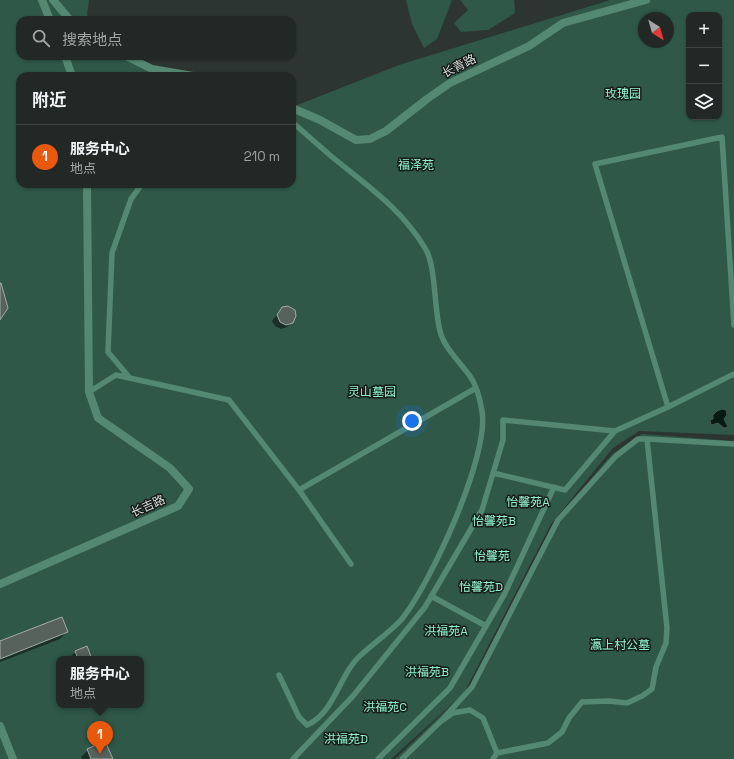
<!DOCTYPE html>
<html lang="zh">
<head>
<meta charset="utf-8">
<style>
  :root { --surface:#212825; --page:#2d3432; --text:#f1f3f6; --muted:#a2a6a7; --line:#3e4442; --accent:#ea580c }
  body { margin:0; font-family:"Space Grotesk","Noto Sans SC",sans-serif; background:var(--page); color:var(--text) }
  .controls { position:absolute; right:12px; top:12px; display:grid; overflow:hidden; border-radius:8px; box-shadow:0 1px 3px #0004 }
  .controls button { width:36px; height:36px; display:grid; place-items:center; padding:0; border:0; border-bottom:1px solid var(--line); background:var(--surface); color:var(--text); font:20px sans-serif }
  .compass { position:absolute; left:638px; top:12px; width:36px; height:36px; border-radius:50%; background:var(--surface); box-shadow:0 1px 3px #0004; rotate:143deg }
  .you { position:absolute; left:412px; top:421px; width:14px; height:14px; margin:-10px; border:3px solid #fff; border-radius:50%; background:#1a73e8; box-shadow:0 0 0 6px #1a73e833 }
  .badge { display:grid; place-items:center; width:26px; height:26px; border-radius:50%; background:var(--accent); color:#fff; font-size:13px; font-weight:700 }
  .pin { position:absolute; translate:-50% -33px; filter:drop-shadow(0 1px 2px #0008) }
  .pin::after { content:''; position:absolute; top:21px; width:14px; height:12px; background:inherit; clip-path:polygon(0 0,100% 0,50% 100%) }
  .popup { position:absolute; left:56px; top:656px; width:88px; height:52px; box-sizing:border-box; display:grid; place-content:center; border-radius:8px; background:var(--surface); filter:drop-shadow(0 1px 3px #0005); font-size:13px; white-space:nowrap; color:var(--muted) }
  .popup b { font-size:15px; color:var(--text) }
  .popup::after { content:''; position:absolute; left:50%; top:100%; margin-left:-8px; border:8px solid transparent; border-top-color:var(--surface) }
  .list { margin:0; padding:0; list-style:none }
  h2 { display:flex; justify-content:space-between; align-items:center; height:52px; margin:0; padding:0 16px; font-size:17px }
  h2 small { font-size:13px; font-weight:400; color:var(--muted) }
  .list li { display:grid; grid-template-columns:26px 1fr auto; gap:12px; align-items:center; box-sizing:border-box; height:64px; padding:0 16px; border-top:1px solid var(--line) }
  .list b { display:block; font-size:15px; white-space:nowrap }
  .list p { margin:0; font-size:13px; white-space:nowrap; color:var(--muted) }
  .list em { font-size:13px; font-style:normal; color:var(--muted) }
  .icon { flex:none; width:22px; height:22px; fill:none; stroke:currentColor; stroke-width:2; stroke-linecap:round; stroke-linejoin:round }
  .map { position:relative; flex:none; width:734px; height:759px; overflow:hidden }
  .search { position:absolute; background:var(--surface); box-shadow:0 1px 3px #0004; left:16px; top:16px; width:280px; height:44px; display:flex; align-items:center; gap:10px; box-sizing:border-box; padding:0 14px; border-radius:12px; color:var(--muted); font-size:15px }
  .panel { position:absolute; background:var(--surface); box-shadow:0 1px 3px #0004; left:16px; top:72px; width:280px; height:116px; border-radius:12px }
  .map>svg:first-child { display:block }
  .green { fill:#2f5849; fill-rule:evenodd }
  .water { fill:#061b13; stroke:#45554f }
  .shadow { fill:#0007 }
  .building { fill:#58625d; stroke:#a1aca7 }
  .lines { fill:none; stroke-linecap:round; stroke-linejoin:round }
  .service { stroke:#558873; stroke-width:5.5 }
  .minor { stroke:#558873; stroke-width:8 }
  .tertiary { stroke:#558873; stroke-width:8 }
  .labels { text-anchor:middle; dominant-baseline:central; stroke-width:3; stroke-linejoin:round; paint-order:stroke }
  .street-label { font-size:12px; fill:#d7ddda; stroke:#171c1a }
  .park-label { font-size:12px; fill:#8df3cc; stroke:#171c1a }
</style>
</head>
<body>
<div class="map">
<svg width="734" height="759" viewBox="0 0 734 759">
  <rect width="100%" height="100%" fill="#2c3531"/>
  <path class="green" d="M0,0H89L87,15L92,20H20V56H137L151,67L202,76H20V184H292V104L295,106L399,65L610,0H734V435L639,431L613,448L551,524L464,693L470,687L554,523L612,454L642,434L734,441V759H395L462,695L391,759H0ZM689,15H719V117H689ZM644,18H668V42H644ZM59,659H141V705H59Z
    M406,0H452L437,39L424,48L412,24Z
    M460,0H514L515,13L488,30L461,32L454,23L468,10Z"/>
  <path class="water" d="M722,409L726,410L727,415L724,419L728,427L724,428L718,423L711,425L710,420L713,419V415L717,411Z"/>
  <path class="shadow" d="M282,308L292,322L287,327L281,329L275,326L272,321Z
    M67,632L60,639L0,662V642Z
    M76,652L91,659H72L71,656Z
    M88,750L111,759H82L81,757Z"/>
  <path class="building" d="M0,283H1L8,308L0,320Z
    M288,306L295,310L296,316L293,323L286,325L280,322L277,315L282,307Z
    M62,617L68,632L0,659V641Z
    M87,646L92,659H78L75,651Z
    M105,741L113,759H91L87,749Z"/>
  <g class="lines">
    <path class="service" d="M129,377L108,352L112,253L131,199L142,184
      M89,392L116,375L229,400L299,490L351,564
      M668,407L595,164L722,137L734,325
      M493,473L565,490L615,431L668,407L734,374
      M299,490L476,388
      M431,596L486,626
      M279,675L299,717L307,725C336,712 339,673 362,654C374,643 391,631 401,620C430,585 490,455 482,411C480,399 477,386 470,376C460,362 444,348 440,331C434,309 436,265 425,248C400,207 366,185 331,156C318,145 305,133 292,122
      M440,722L472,687L558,520L616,456L638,439H647
      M293,759L353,696L425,607L482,510L503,440V420L615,431
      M378,759L450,688L504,595L554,487
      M402,759L440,722L453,713L470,710L483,718L497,753
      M493,759L497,753L548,743L562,732L569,718L582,702L609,701L627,703L642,696L652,689L656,667L666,643L667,628L647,439L734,444"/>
    <path class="minor" d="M42,0L50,20
      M65,56L72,76
      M0,584L178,506L189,489L170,468L98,418L89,392L87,184
      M0,726L13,759"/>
    <path class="tertiary" d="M53,0L70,20
      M126,56L152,69L193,76
      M292,108L320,120L356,140L370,139L386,131L427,99L450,83L529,46L563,23L646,0"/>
  </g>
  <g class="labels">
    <g class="street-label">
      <text transform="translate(459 66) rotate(-27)">长青路</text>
      <text transform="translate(148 506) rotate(-24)">长吉路</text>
    </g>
    <g class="park-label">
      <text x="623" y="94">玫瑰园</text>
      <text x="416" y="165">福泽苑</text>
      <text x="372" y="392">灵山墓园</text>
      <text x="528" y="502">怡馨苑A</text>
      <text x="494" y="521">怡馨苑B</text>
      <text x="492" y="556">怡馨苑</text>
      <text x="481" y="587">怡馨苑D</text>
      <text x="446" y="631">洪福苑A</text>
      <text x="620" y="645">瀛上村公墓</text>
      <text x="427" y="672">洪福苑B</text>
      <text x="385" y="707">洪福苑C</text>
      <text x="346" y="739">洪福苑D</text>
    </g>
  </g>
</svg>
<div class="controls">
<button>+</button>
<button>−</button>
<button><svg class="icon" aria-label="layers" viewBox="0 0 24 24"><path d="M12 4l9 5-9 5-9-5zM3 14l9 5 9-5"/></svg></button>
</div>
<svg class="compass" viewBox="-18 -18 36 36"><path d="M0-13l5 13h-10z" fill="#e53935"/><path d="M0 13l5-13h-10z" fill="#a2a6a7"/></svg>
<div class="you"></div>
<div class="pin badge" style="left:100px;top:754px">1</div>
<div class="popup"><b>服务中心</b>地点</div>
<div class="search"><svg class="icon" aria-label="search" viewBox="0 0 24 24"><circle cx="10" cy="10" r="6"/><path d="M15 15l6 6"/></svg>搜索地点</div>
<section class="panel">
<h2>附近<small></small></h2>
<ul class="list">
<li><span class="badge">1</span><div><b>服务中心</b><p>地点</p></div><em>210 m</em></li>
</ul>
</section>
</div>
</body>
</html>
